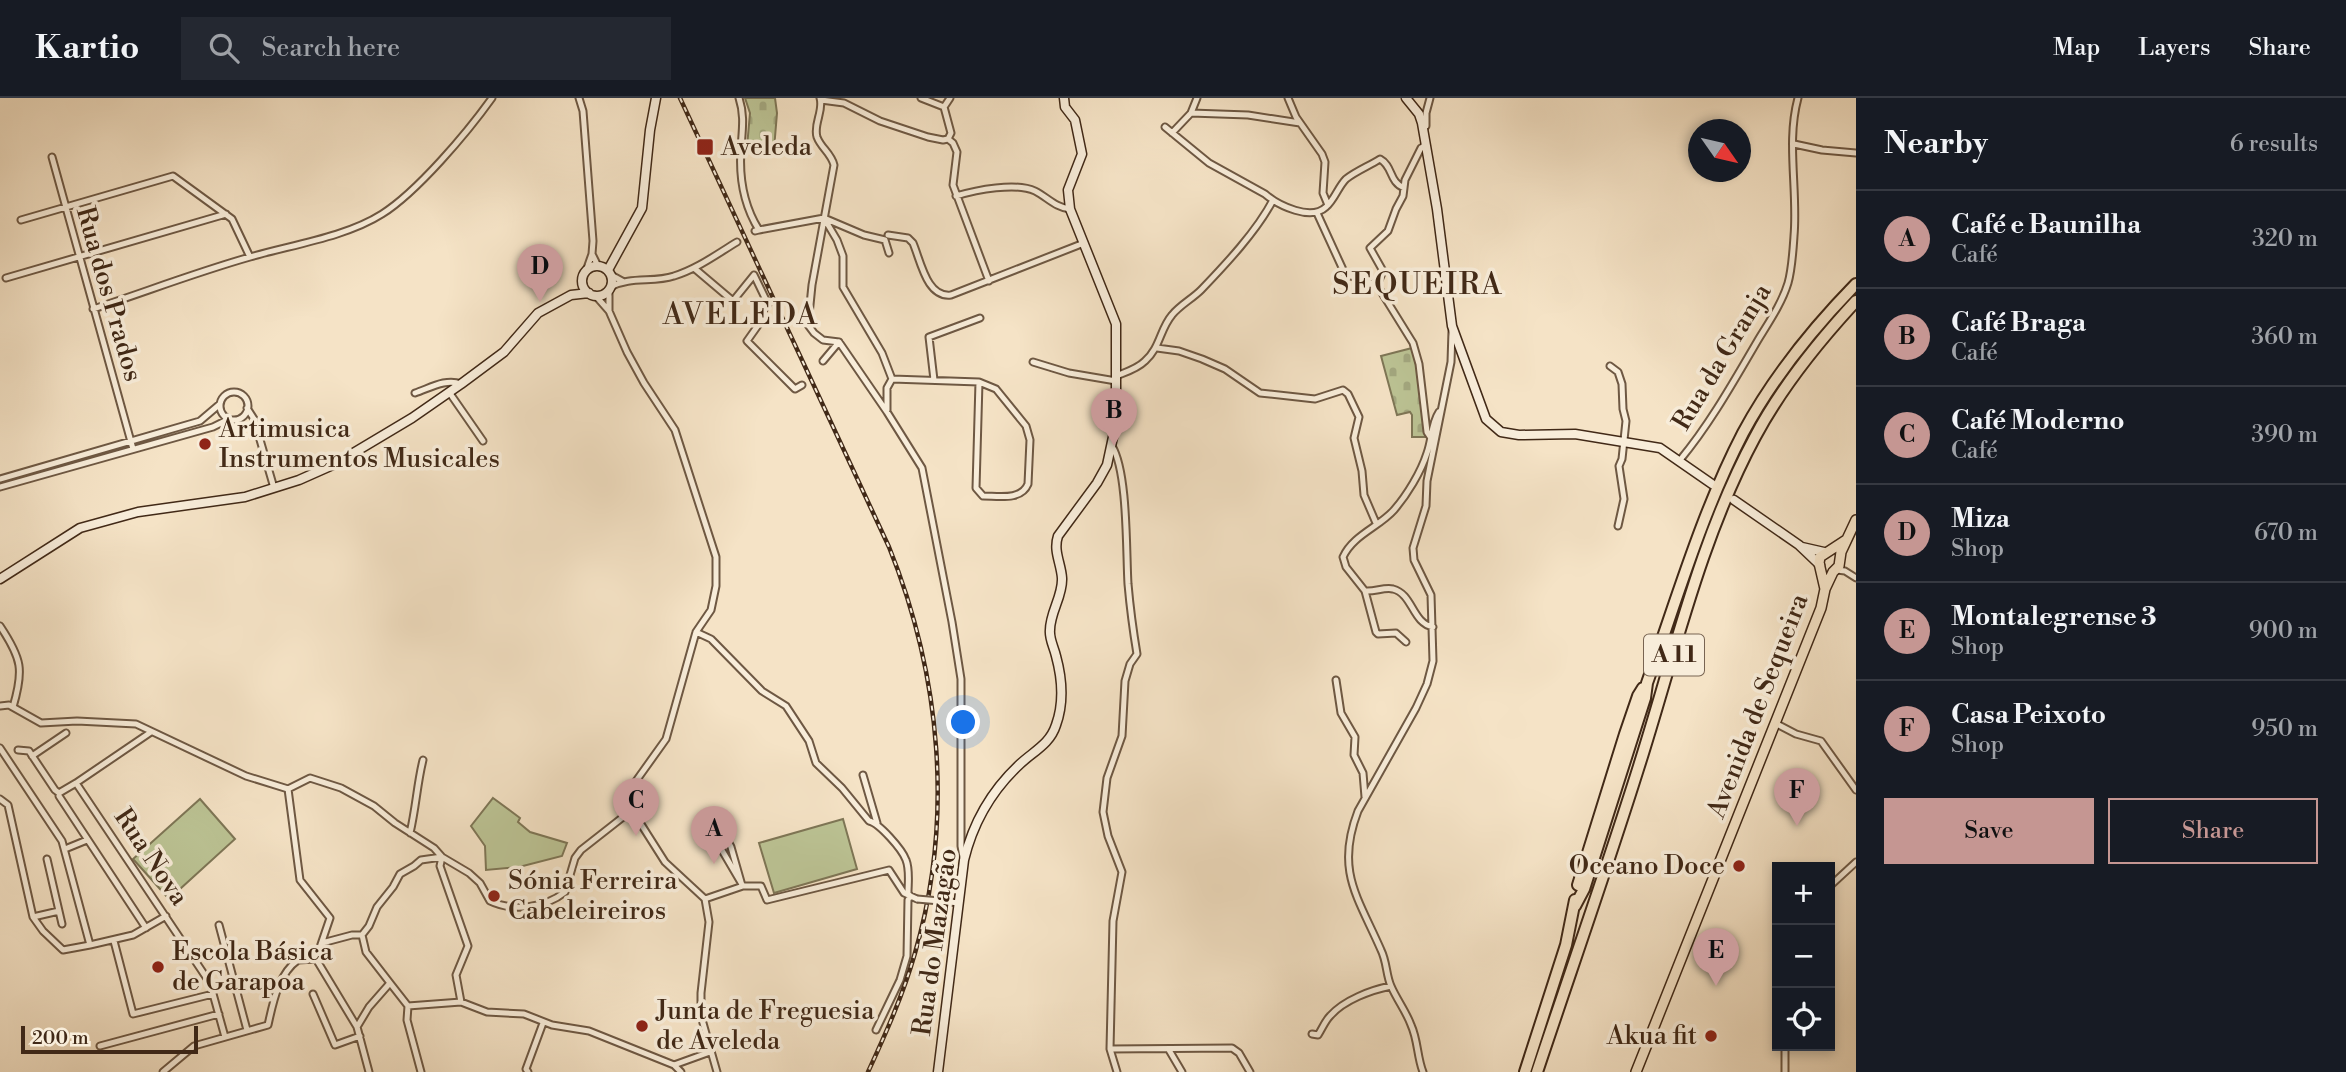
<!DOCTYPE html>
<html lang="en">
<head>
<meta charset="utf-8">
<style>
  :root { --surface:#171b24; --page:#242831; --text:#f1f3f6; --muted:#9ea1a6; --line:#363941; --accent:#c59692 }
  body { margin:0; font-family:"Libre Bodoni",serif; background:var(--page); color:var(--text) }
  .controls { position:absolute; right:21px; bottom:21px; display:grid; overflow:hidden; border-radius:0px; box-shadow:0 4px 10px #0003 }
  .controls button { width:63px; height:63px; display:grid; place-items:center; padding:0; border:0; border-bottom:2px solid var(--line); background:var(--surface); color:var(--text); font:35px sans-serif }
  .compass { position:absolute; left:1688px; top:21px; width:63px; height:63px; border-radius:50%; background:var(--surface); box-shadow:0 4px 10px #0003; rotate:124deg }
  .scale { position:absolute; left:21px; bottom:18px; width:177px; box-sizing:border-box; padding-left:7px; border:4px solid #412917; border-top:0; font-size:19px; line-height:24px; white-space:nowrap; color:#412917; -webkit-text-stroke:5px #f8edda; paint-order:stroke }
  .you { position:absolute; left:964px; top:625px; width:24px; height:24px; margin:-18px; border:5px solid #fff; border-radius:50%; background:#1a73e8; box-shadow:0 0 0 10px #1a73e833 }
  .badge { display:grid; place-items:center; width:46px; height:46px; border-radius:50%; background:var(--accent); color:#111; font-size:23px; font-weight:700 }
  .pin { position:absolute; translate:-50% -58px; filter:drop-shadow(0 2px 4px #0008) }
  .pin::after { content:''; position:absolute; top:37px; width:24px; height:21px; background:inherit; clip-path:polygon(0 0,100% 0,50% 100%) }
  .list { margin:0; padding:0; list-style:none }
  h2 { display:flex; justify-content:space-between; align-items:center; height:91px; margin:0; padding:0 28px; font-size:30px }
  h2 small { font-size:23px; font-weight:400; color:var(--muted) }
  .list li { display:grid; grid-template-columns:46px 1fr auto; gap:21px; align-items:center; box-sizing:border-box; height:98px; padding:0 28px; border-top:2px solid var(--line) }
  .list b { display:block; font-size:26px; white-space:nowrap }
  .list p { margin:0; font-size:23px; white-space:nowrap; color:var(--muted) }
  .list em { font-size:23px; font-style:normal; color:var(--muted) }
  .actions { display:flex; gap:14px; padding:21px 28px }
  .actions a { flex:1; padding:16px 0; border:2px solid var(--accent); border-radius:0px; text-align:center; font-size:24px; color:var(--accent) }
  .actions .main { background:var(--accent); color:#111 }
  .icon { flex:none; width:38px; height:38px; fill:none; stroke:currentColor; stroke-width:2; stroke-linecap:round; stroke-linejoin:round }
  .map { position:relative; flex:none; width:1856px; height:974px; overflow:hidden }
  header { display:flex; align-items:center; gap:42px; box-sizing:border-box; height:98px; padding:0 35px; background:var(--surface); border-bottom:2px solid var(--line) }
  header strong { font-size:33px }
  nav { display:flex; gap:38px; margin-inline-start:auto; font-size:24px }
  .search { width:490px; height:63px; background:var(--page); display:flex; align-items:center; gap:18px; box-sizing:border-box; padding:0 24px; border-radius:0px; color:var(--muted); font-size:26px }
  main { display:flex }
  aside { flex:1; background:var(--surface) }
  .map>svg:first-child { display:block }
  .grass { fill:#bcc495; stroke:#7e7656; stroke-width:2 }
  .cemetery { fill:url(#cemetery-stones); stroke:#7e7656; stroke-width:2 }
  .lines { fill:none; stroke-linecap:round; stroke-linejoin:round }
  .street-casing { stroke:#6e5843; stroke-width:9 }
  .secondary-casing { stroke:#412917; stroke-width:11 }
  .primary-casing { stroke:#412917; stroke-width:12 }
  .highway-casing { stroke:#412917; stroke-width:14 }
  .street { stroke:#f8edda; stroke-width:5 }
  .secondary { stroke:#f8edda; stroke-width:8 }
  .primary { stroke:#f5e3c6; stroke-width:9 }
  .highway { stroke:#f5e3c6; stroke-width:10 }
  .rail-casing { stroke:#412917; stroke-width:4.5 }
  .rail { stroke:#f8edda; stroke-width:2; stroke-dasharray:5; stroke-linecap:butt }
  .street-bridge-casing { stroke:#6e5843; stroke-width:9; stroke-linecap:butt }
  .street-bridge { stroke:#f8edda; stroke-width:5 }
  .poi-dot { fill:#8f2418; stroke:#f8edda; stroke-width:2.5 }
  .labels { text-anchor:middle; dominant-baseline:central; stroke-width:7; stroke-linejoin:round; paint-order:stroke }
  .shield { fill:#f8edda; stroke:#786452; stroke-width:2 }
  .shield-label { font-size:24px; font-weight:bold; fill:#412917 }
  .poi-label { font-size:26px; fill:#412917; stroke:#f8edda; text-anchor:start }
  .street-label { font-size:26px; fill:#412917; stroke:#f8edda }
  .quarter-label { font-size:30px; letter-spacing:2px; fill:#412917; stroke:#f8edda }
</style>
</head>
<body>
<header>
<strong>Kartio</strong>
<div class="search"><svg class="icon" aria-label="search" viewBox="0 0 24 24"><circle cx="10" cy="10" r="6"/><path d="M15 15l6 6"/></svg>Search here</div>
<nav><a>Map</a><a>Layers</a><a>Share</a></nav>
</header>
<main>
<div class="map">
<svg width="1856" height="974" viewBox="0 0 1856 974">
  <defs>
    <pattern id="cemetery-stones" width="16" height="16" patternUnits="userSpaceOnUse" patternTransform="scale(1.75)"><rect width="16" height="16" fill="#bcc495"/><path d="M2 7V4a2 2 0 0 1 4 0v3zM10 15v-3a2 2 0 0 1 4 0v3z" fill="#a3a880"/></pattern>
  </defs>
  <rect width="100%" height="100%" fill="#f5e3c6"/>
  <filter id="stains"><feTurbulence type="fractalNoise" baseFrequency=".00286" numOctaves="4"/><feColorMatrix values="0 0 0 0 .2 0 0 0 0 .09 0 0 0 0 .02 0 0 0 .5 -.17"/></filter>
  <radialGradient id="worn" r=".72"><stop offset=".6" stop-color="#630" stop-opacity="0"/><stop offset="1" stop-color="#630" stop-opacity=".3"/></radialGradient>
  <path class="grass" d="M493,700L520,720L518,724L530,734L567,745L562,758L519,769L486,772L485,748L471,728Z
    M200,701L235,741L169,801L133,761Z
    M843,721L857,771L774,795L759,745Z"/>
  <path class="cemetery" d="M745,0H775L777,15L774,51L747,49L750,15Z
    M1412,250C1420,281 1425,308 1425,339H1412V317L1410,314L1397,317L1381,258Z"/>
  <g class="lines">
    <defs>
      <path id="street" d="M579,0L583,13L593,143L592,156L586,173
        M739,0C745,18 742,33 741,51C739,79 744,108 759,132L755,133
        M820,0C824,13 813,26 817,39C821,50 831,55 834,67L812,187L808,227L814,235L823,242L839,244L887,314L922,370L952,524L961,581V748L963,759
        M921,0L944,9
        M1288,0L1296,19L1322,56L1325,64L1323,95L1328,107
        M821,2L844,5L880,23L928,39L943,42L948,41
        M1191,15L1248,17L1300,25
        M1426,28V15L1430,0
        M1165,29L1209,65L1265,96C1279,108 1311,123 1326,109C1335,101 1338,89 1346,81C1356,73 1369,68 1380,61C1393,68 1389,84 1404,90
        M1172,35L1191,15L1197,0
        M948,41L953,45L957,54L953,87L989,183
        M948,41L951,35L944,9L950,0
        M1794,46L1822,52L1856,55
        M1426,47L1421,50L1405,82L1403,98L1396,111L1388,133L1370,150L1383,173L1377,187L1413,245L1419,266L1427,334L1431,340
        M52,59L133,351
        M956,98C976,92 1016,84 1035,93C1047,99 1056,110 1070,111
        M1317,115L1345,176L1377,187
        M824,120L837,142L843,158V189L882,255L892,281L887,290V312
        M21,122L173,78L232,121L250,159
        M759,132L824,120L864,137L885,142L889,155
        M888,137L908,140L913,145C921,164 927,200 951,197L1084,145
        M592,156L598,168
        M694,170L733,203L754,177L768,206L756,222L759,226L747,243L795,291L802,287
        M611,177L622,183
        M6,180L226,116
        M610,189C631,178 653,185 674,178C697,171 717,156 737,144
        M595,197L609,213L627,254L644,285L675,332L716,459V488L711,512L696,534L666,641L631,690L628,700L632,712L665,764L705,801L709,824L701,895V918L717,974
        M93,211C145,194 197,174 250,159C291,147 346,139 382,116C417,94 467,35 492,0
        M609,213V192
        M1157,250L1179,253L1202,261L1225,271L1260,295L1315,301L1343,292L1348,296L1359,319L1354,340L1362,373L1364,397L1376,425
        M823,263L839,244
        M1033,264L1069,275L1116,283
        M1610,268L1618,274L1622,286L1623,311L1626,323L1622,361L1619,368L1624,401L1618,428
        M1116,278C1126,274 1137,271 1145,263C1160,250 1160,231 1172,217C1180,207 1192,201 1201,192C1225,167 1257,133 1273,102
        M892,281L979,284L996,291L1026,328L1030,342L1028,386C1021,403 998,398 983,398L976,390L979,284
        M934,282L929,239L980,220
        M449,294L483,343
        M220 308a14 14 0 1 1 28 0a14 14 0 1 1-28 0Z
        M415,295C430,290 446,280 461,286
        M247,310L254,321L274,390
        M1112,348C1128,374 1126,454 1128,486C1130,509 1133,532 1137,556L1130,566L1125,583L1122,638L1107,680L1103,714L1108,738L1122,774L1113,823L1110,951L1117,974
        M1680,362C1710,326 1734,283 1758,242C1769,224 1782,205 1788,185C1792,171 1793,153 1794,138C1798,92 1786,44 1798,0
        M0,381L200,323L220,306
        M0,389L213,329L229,321
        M1837,472L1845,473L1856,480
        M1365,493L1376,534L1378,536L1396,535L1406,544
        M0,528C22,561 24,572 13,609
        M1433,529C1412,525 1413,496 1393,491C1384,489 1375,494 1365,493L1346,469L1343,459C1353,437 1379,429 1394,412C1407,397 1421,374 1427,355C1432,342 1431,326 1439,314
        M696,534L711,541L762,593L786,608L809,643L816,665L842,690L869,723C879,725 902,751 906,762C910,772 908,785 908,795L910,798L908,802L907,858L900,882L876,932
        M1336,582L1341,615L1355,639L1354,657L1363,675L1365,699
        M0,608L9,607L41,625L77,623L136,626L246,678L288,691L300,782L330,820L316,861
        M1775,625L1796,636L1821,643L1856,692
        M151,634L76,685L210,885L225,939
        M0,650L62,743L90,847L133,837L166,818
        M18,652L29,653L55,692L59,695L76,685
        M32,658L66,635
        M863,677L877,725
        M288,691L310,680L341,690L374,708L395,725L434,750L442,759L469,775L480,785L490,803C513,814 545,810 565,794L575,760L581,752L632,712
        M59,698L146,830
        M0,701L8,707L33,819L43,833L63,852L90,847
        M410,735C416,710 417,686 423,662
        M65,751L87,742
        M442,759L440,768L468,848L456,877L461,904
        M741,784L731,749L724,736L719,737L716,742L743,788
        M1830,788L1856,764
        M705,801L743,788H761L767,802L889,772L904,795L917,801
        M940,803L959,805
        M59,813L62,826
        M33,819L59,813L47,761
        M219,827L247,932
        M114,843L133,916L213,896
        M322,845L352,837H362
        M390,885L366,854L362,837L369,828L377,809L393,789L400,776L414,768L421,762L442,759
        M313,896L335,947L360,938
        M408,908L461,904L487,914L524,916L552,927L589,933L674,967L681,974
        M408,908L407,922L421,974
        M1312,936L1318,937C1322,931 1325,923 1330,918C1344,902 1371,892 1391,888
        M100,948L219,916
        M1110,951L1232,950L1239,955L1250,974
        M1169,952L1182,974
        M674,967L710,954
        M163,974L194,948L268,927C273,905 278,876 298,862L316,861L357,929
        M369,974L357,929L369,909L390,885L408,908
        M528,974L526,971L543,925
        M1423,974C1417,959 1418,942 1411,927C1406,913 1397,902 1391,888C1386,877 1387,864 1381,852C1358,799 1335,773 1358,713L1416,610L1427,586L1433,563L1431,497L1414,462L1413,450L1426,408L1427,383L1451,264L1452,233
        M1785,974V948"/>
      <path id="secondary" d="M1406,0L1419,16L1422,25L1437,111L1452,228L1486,321L1501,334L1519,337L1575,336L1660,350L1712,386
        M582 183a15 15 0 1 1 30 0a15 15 0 1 1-30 0Z
        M608,172L642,110L650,32L656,0
        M1734,402L1799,447L1820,467
        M1802,449L1824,454
        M0,481L80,430L138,414L245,399L299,382L335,366L412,320L461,286L504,254L538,215L571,197L589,195
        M938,974L964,762C973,725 992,692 1020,666C1034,653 1050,646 1056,627C1064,605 1062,580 1056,558C1054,549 1049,541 1050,532C1050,514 1063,498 1062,480C1061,465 1053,453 1058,438L1097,385L1107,367L1116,325V226L1070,111L1068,92L1082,56L1075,22L1065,9L1064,0"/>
      <path id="primary" d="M1825,491L1819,465L1820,459L1846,442
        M1636,974L1821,510L1825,491L1833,474L1839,468L1841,454L1856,422"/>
      <path id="highway" d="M1578,787L1625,636L1638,598L1643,590
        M1575,808L1584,791L1645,600L1647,585C1677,501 1702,414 1743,335C1772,281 1813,230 1856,186
        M1525,974L1566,847L1575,802
        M1537,974C1571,872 1607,770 1639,668C1674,558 1700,441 1755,339C1781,290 1818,244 1856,203"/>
    </defs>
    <use href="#street" class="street-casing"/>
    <use href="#secondary" class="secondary-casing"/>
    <use href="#primary" class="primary-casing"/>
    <use href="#highway" class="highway-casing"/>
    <use href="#street" class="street"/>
    <use href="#secondary" class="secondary"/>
    <use href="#primary" class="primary"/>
    <use href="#highway" class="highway"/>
    <defs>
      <path id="rail" d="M680,0L889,449C941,578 954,721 915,855C903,897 886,935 868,974"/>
    </defs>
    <use href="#rail" class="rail-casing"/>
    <use href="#rail" class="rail"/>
    <defs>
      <path id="street-bridge" d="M917,801L940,803"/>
    </defs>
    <use href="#street-bridge" class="street-bridge-casing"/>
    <use href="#street-bridge" class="street-bridge"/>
  </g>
  <g class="poi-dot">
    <rect x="696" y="40" width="18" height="18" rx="3.5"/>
    <circle cx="205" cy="346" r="7"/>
    <circle cx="1739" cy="768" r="7"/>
    <circle cx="494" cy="798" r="7"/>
    <circle cx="158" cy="869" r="7"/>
    <circle cx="642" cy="928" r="7"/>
    <circle cx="1711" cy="938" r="7"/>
  </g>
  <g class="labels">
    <rect class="shield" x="1644" y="536.5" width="60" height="41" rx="5"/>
    <g class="shield-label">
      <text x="1674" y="557">A 11</text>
    </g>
    <g class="poi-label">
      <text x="721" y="49">Aveleda</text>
      <text x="219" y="331">Artimusica<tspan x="219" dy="30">Instrumentos Musicales</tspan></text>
      <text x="1725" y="768" text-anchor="end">Oceano Doce</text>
      <text x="508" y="783">Sónia Ferreira<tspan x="508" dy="30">Cabeleireiros</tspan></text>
      <text x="172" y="854">Escola Básica<tspan x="172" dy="30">de Garapoa</tspan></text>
      <text x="656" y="913">Junta de Freguesia<tspan x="656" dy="30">de Aveleda</tspan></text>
      <text x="1697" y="938" text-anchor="end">Akua fit</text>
    </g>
    <g class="street-label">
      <text transform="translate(109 196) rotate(74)">Rua dos Prados</text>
      <text transform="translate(1722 259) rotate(-59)">Rua da Granja</text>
      <text transform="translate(1758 608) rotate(-69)">Avenida de Sequeira</text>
      <text transform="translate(151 759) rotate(56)">Rua Nova</text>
      <text transform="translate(935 844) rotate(-82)">Rua do Mazagão</text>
    </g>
    <g class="quarter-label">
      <text x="1418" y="187">SEQUEIRA</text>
      <text x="741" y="217">AVELEDA</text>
    </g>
  </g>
  <rect width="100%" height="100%" filter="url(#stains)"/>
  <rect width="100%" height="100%" fill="url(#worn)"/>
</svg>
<div class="controls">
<button>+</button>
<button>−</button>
<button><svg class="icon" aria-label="locate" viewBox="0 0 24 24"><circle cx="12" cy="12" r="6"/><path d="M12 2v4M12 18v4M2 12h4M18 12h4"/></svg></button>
</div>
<svg class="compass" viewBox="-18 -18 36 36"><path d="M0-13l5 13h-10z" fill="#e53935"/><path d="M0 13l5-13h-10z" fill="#9ea1a6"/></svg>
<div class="scale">200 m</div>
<div class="you"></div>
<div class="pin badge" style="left:714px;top:766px">A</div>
<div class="pin badge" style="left:1114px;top:348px">B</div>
<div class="pin badge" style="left:636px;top:738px">C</div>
<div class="pin badge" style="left:540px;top:204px">D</div>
<div class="pin badge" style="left:1716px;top:888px">E</div>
<div class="pin badge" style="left:1797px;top:728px">F</div>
</div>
<aside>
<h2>Nearby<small>6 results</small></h2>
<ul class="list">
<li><span class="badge">A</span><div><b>Café e Baunilha</b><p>Café</p></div><em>320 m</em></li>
<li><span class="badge">B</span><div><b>Café Braga</b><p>Café</p></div><em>360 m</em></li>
<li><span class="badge">C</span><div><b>Café Moderno</b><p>Café</p></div><em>390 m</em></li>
<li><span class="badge">D</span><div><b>Miza</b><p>Shop</p></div><em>670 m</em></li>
<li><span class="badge">E</span><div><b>Montalegrense 3</b><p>Shop</p></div><em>900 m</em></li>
<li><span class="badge">F</span><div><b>Casa Peixoto</b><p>Shop</p></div><em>950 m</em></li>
</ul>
<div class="actions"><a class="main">Save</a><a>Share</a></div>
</aside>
</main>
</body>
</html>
